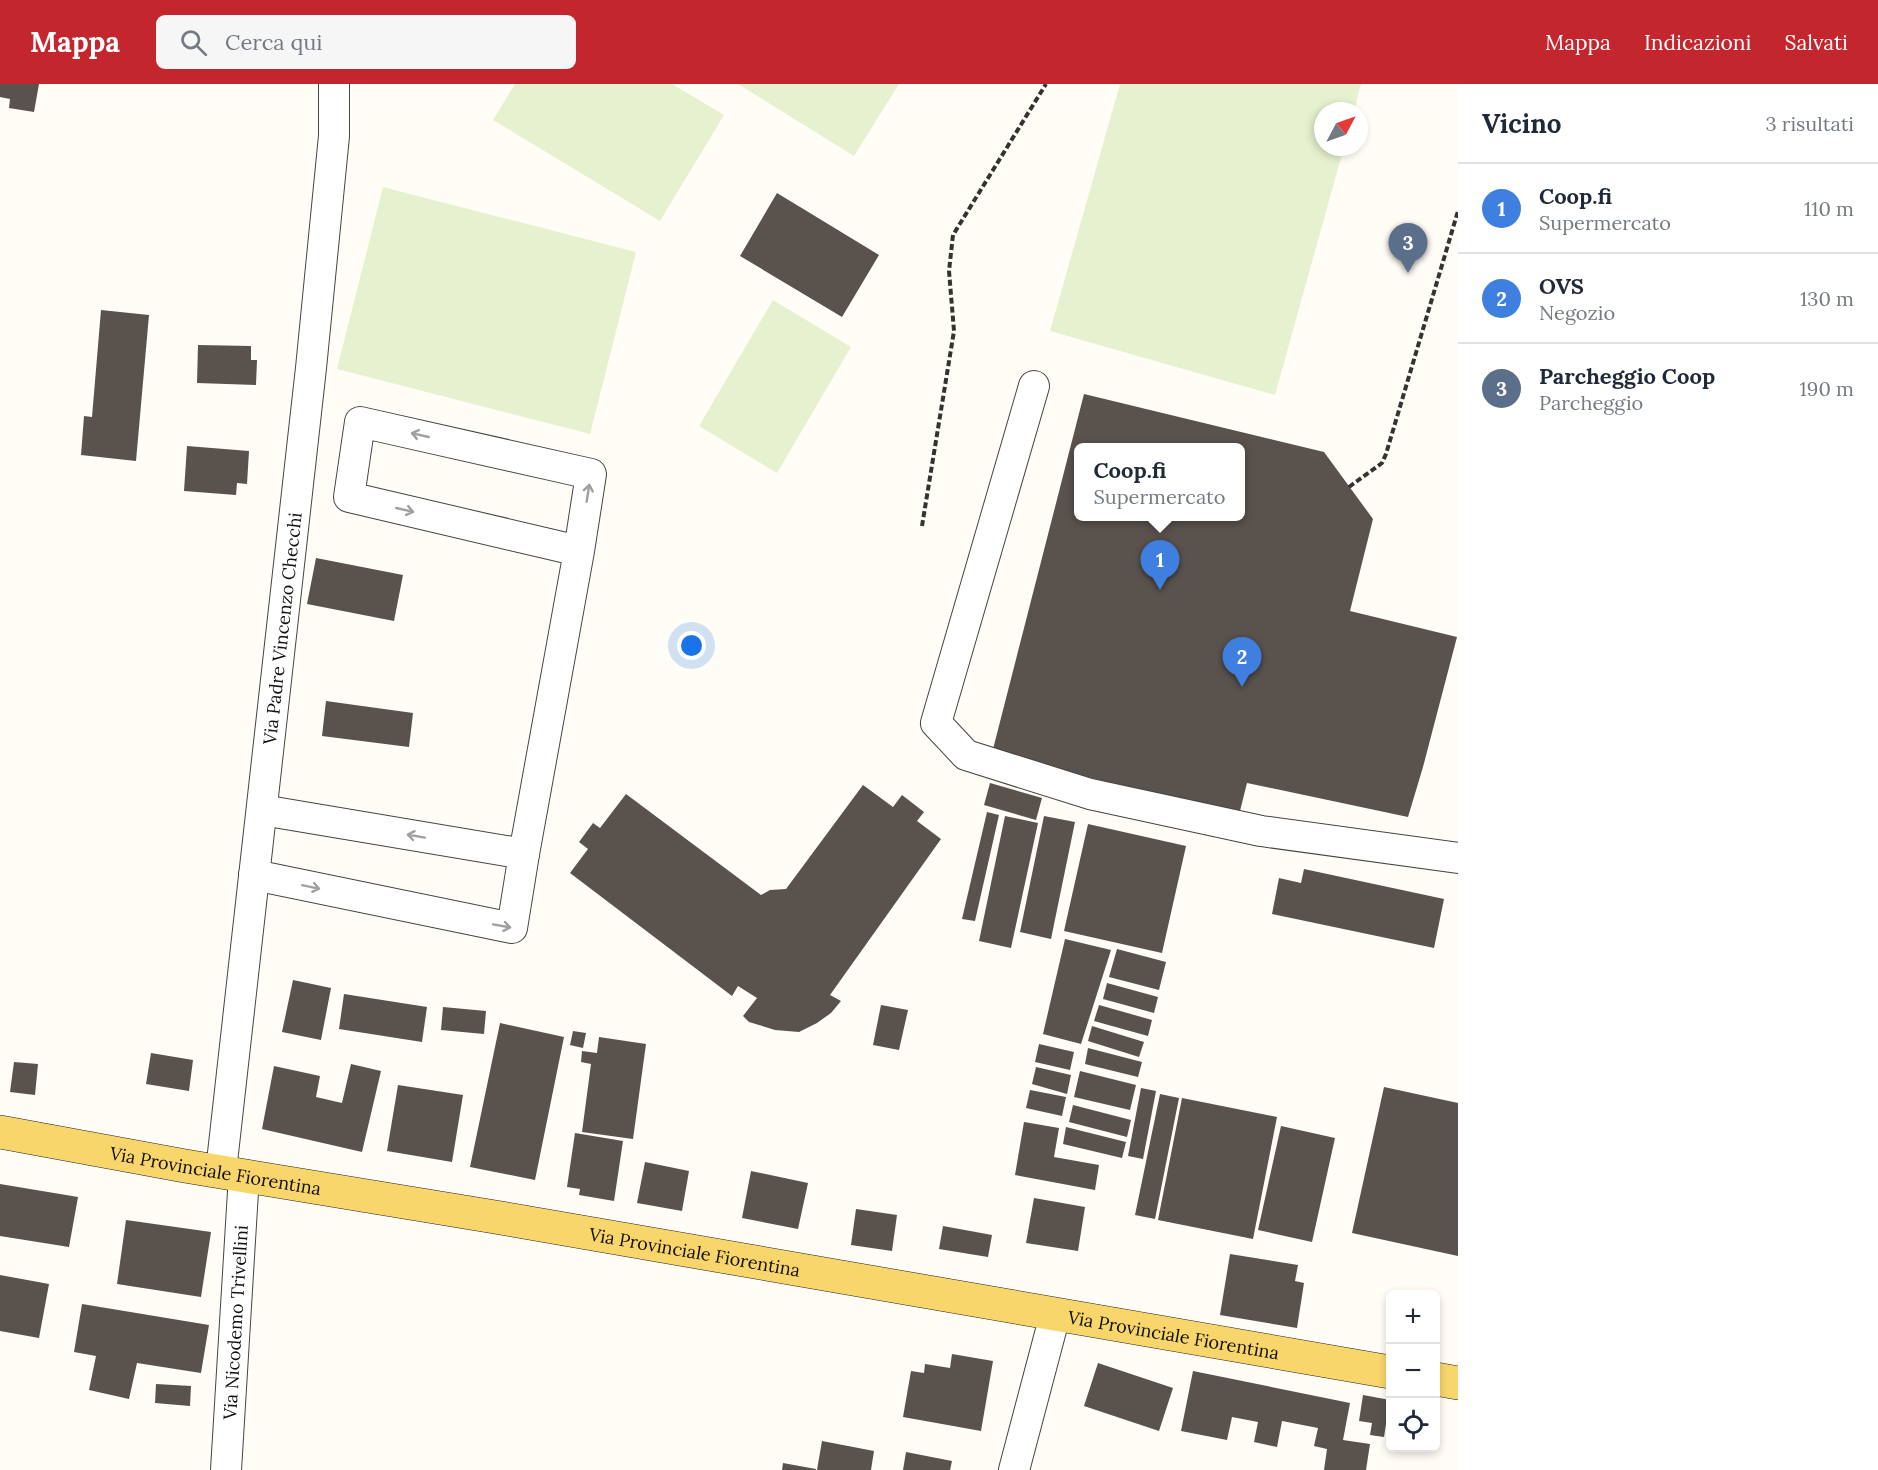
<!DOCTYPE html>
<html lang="it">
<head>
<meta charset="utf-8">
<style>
  :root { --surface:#fff; --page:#f6f6f7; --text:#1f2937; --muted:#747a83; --line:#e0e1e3; --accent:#c4262e }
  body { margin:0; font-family:Lora,serif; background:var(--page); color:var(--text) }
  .controls { position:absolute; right:18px; bottom:18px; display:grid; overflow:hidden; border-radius:9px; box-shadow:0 3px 9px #0003 }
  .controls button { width:54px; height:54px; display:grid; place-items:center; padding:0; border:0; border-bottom:2px solid var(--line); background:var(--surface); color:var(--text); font:30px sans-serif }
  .compass { position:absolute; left:1314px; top:18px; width:54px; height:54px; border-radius:50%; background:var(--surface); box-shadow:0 3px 9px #0003; rotate:49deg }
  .you { position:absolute; left:692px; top:562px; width:21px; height:21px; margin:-15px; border:4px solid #fff; border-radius:50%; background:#1a73e8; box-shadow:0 0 0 9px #1a73e833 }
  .badge { display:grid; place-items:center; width:39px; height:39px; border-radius:50%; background:var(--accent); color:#fff; font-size:20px; font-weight:700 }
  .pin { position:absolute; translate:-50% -50px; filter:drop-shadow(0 2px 3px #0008) }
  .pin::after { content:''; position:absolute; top:32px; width:21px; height:18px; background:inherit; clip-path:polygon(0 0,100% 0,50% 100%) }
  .popup { position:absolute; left:1074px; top:359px; width:171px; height:78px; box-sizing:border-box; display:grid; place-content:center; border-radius:9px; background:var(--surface); filter:drop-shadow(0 2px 4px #0005); font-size:20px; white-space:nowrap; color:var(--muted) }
  .popup b { font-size:22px; color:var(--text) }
  .popup::after { content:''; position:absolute; left:50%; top:100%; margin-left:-12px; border:12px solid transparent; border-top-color:var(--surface) }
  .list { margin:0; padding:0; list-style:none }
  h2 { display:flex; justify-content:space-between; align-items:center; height:78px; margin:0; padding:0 24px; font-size:26px }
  h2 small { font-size:20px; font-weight:400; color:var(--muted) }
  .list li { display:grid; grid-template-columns:39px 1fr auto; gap:18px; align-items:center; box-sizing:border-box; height:90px; padding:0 24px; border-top:2px solid var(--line) }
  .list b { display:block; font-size:22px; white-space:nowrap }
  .list p { margin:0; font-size:20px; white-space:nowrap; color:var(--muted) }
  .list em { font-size:20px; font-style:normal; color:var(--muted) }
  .icon { flex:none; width:33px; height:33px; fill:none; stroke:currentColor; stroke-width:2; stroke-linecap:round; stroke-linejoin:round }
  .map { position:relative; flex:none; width:1458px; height:1386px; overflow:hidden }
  header { display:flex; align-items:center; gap:36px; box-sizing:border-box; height:84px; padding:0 30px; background:var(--accent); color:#fff }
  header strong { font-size:28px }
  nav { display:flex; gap:33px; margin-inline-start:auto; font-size:21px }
  .search { width:420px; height:54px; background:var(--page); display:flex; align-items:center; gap:15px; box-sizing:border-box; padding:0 21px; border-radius:9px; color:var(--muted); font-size:22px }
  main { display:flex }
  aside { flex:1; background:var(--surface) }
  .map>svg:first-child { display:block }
  .pitch { fill:#e6f2cf }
  .building { fill:#5a524d; fill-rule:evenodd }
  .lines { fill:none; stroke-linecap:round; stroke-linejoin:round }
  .minor-casing { stroke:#444; stroke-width:32 }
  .major-casing { stroke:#222; stroke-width:34 }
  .path { stroke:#333; stroke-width:4; stroke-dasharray:6 3; stroke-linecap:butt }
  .minor { stroke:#fff; stroke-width:30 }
  .major { stroke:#f9d66b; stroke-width:33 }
  .oneway { stroke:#a0a0a0 }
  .labels { text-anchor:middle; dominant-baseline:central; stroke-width:6; stroke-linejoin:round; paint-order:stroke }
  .street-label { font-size:18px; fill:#111; stroke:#fff }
</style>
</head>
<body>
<header>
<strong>Mappa</strong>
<div class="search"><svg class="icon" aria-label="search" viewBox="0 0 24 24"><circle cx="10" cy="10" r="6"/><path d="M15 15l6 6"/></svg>Cerca qui</div>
<nav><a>Mappa</a><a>Indicazioni</a><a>Salvati</a></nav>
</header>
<main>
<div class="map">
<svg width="1458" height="1386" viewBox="0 0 1458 1386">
  <rect width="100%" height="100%" fill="#fffdf5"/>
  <path class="pitch" d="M515,0H672L724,31L660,137L493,36Z
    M738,0H899L854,72Z
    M1120,0H1361L1354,27H1323V63H1344L1275,311L1050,247Z
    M383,103L636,168L590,350L337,285Z
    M773,216L851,263L777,389L699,342Z"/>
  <path class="building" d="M0,0H39L34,28L9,24L10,15L0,13Z
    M777,109L879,171L842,233L740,172Z
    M101,226L149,231L136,377L81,371L84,332L92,333Z
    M198,261L251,262V276H257L256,301L197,299Z
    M1084,310L1324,368L1373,435L1350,527L1457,553L1423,683L1408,733L1247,699L1239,731L992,669ZM1079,363L1241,364V432H1079Z
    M187,362L249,367L247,400L237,399L236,411L184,407Z
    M316,474L403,491L394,537L307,520Z
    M326,617L413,629L409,663L322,652Z
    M990,699L1042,714L1036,736L984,721Z
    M863,701L893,723L902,711L924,728L917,737L941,755L830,911L841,917L831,929L817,939L799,948L775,946L749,938L743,932L757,914L738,902L732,912L570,789L588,765L579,758L593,739L600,744L626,710L761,811L770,806L786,805Z
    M987,728L999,731L975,837L962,835Z
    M1005,732L1038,739L1011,864L979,857Z
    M1044,732L1075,738L1051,855L1020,848Z
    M1088,740L1186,762L1162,869L1064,847Z
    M1304,785L1444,815L1434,864L1272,830L1279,794L1301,799Z
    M1065,855L1111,866L1081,960L1043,950Z
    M1117,865L1166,878L1159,906L1109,893Z
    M293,896L331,904L321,956L282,948Z
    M1107,899L1158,913L1154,929L1103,915Z
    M344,910L427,923L422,958L339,945Z
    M881,921L908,926L899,966L873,961Z
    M1099,921L1152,936L1148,952L1094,937Z
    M443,923L486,927L484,950L441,946Z
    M500,939L564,953L535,1096L470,1083Z
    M1092,942L1144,958L1139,973L1088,957Z
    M573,947L586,949L583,964L570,961Z
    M599,953L646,960L633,1055L582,1048L591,980L581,978L582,967L597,969Z
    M1039,960L1074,968L1070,986L1035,978Z
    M1088,964L1142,978L1138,993L1085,980Z
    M151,969L193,976L189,1007L146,1000Z
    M14,978L38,980L35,1011L10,1008Z
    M351,980L381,987L362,1068L262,1045L274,982L320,992L316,1013L342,1019Z
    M1036,983L1071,991L1067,1010L1032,1000Z
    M1080,987L1136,1001L1130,1026L1074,1013Z
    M398,1001L463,1011L452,1078L387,1067Z
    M1384,1003L1458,1019V1172L1352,1149Z
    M1141,1004L1156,1007L1143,1075L1128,1072Z
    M1030,1006L1066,1013L1062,1032L1026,1024Z
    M1160,1010L1179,1014L1155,1135L1135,1131Z
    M1182,1014L1277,1033L1253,1155L1158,1136Z
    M1073,1021L1131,1036L1127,1053L1069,1038Z
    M1024,1038L1059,1044L1054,1073L1099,1081L1095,1106L1015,1091Z
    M1281,1042L1335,1054L1312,1158L1258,1146Z
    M1066,1043L1126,1058L1122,1074L1063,1060Z
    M575,1049L623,1057L614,1117L579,1111L580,1105L567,1103Z
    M645,1078L689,1087L682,1127L637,1119Z
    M751,1087L808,1099L798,1145L742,1134Z
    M0,1100L78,1113L69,1163L0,1152Z
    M1034,1114L1085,1123L1078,1167L1026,1159Z
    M856,1125L897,1131L892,1167L851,1161Z
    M126,1136L211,1148L201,1213L117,1200Z
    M943,1142L992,1151L988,1173L939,1165Z
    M1230,1170L1298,1181L1295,1197L1304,1199L1297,1244L1220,1231Z
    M0,1191L49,1200L39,1254L0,1247Z
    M82,1220L209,1241L201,1289L137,1279L129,1315L89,1306L96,1272L74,1268Z
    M952,1270L993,1277L981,1347L903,1333L911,1287L924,1289L925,1280L950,1284Z
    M1098,1279L1173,1304L1159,1347L1084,1322Z
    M1193,1287L1350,1319L1343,1356L1370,1360L1366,1386H1324L1327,1365L1314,1362L1318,1344L1282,1337L1277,1363L1254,1358L1258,1338L1232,1333L1227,1356L1181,1347Z
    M156,1300L191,1302L190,1322L155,1319Z
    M1363,1311L1390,1316V1341L1386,1340L1384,1353L1370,1351L1372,1339L1359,1337Z
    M822,1357L874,1367L871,1386H817Z
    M906,1368L952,1377L950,1386H903Z
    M783,1379L816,1385V1386H782Z"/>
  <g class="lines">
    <defs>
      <g id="minor">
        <path d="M1034,302L936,639L966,671L1090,710L1261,747L1458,774"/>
        <path d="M524,770L579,467L591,390L360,338L349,413L579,467"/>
        <path d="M254,791L512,844L524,770L262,726"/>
        <path id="s1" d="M221,1087L311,284L334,52V0"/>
        <path id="s2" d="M226,1386L244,1091"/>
        <path d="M1014,1386L1055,1231"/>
      </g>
      <g id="major">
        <path id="s3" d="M0,1048L185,1082L495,1133L1390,1288"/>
        <path d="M1436,1295L1458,1299"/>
      </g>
    </defs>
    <use href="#minor" class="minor-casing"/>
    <use href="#major" class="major-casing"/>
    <path class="path" d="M1349,403L1382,379L1386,370L1458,127
      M922,442L954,247L949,187L953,151L1046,0"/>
    <use href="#minor" class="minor"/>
    <use href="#major" class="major"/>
  </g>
  <defs><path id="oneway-shaft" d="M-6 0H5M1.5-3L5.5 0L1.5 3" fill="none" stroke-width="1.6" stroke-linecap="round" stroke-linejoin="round" transform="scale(1.5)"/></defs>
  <g class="oneway">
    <use href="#oneway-shaft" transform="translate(420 351) rotate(-167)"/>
    <use href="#oneway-shaft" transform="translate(588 409) rotate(-81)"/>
    <use href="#oneway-shaft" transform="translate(405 426) rotate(13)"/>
    <use href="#oneway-shaft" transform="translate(416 752) rotate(-170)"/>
    <use href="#oneway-shaft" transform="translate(311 803) rotate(12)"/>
    <use href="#oneway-shaft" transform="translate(502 842) rotate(10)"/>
  </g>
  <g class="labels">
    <g class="street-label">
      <text stroke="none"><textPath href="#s1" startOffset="546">Via Padre Vincenzo Checchi</textPath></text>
      <text stroke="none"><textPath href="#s3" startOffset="219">Via Provinciale Fiorentina</textPath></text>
      <text stroke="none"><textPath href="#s3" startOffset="705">Via Provinciale Fiorentina</textPath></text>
      <text stroke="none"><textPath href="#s2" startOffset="148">Via Nicodemo Trivellini</textPath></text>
      <text stroke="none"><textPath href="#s3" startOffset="1191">Via Provinciale Fiorentina</textPath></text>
    </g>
  </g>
</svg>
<div class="controls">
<button>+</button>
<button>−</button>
<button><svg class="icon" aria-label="locate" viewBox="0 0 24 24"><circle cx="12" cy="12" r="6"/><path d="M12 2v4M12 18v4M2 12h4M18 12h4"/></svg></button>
</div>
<svg class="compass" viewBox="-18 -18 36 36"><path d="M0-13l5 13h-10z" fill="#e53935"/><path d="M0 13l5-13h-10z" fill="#747a83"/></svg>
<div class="you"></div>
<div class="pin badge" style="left:1160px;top:506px;background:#3f7fe0">1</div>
<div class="popup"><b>Coop.fi</b>Supermercato</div>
<div class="pin badge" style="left:1242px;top:603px;background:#3f7fe0">2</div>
<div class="pin badge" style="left:1408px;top:189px;background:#5c6f8a">3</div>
</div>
<aside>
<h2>Vicino<small>3 risultati</small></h2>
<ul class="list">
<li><span class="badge" style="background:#3f7fe0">1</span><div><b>Coop.fi</b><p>Supermercato</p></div><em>110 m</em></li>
<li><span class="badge" style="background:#3f7fe0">2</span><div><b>OVS</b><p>Negozio</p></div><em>130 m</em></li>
<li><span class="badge" style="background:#5c6f8a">3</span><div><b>Parcheggio Coop</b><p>Parcheggio</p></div><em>190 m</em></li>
</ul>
</aside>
</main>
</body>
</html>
